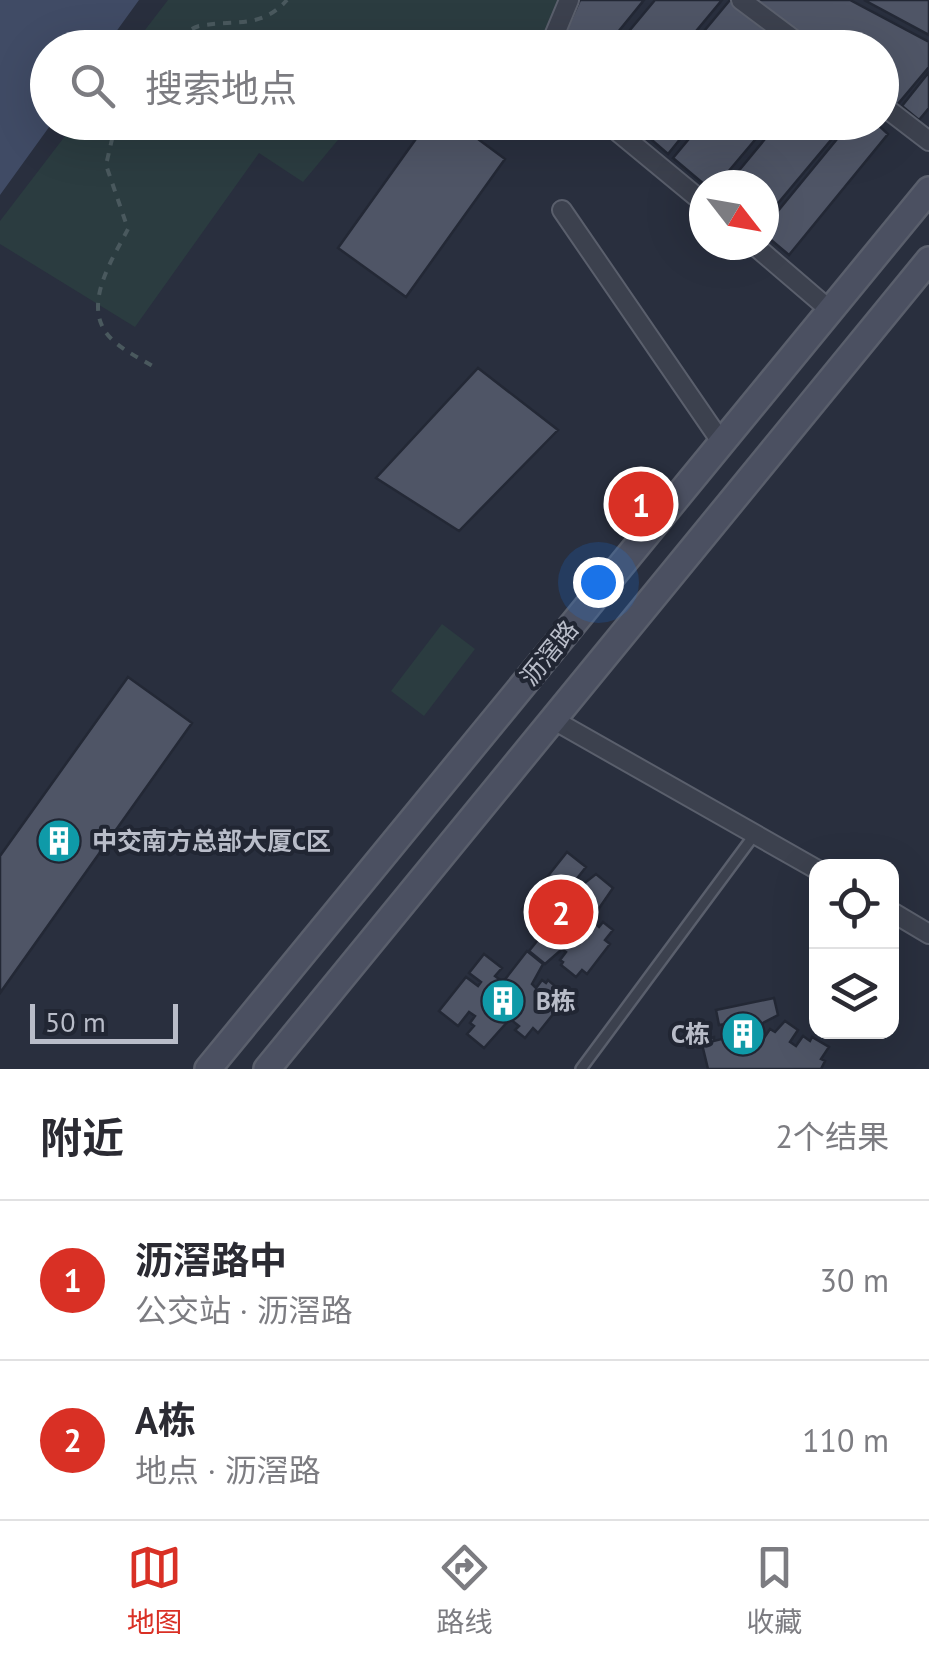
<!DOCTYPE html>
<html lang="zh">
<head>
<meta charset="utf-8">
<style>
  :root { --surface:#fff; --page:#f7f7f7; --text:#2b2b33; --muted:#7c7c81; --line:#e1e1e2; --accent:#d93025 }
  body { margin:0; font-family:"PT Sans","Noto Sans SC",sans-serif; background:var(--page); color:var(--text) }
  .controls { position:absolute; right:30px; bottom:30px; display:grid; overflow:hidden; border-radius:20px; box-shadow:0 10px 40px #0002 }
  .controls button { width:90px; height:90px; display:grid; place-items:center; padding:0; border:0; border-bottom:2px solid var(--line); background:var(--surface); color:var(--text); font:50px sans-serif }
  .compass { position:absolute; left:689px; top:170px; width:90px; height:90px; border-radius:50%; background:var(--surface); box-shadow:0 10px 40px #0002; rotate:121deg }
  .scale { position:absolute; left:30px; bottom:25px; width:148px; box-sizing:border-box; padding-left:10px; border:5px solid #b9bdc9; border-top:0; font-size:28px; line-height:35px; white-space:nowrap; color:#b9bdc9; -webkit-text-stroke:8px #212633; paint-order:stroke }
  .you { position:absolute; left:598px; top:582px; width:35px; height:35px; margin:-25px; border:8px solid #fff; border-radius:50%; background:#1a73e8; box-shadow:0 0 0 15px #1a73e833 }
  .badge { display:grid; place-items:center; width:65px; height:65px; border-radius:50%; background:var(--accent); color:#fff; font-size:32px; font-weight:700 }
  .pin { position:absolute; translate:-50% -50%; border:5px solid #fff; box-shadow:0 2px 10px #0006 }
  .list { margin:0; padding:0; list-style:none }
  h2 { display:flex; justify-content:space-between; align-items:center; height:130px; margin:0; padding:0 40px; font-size:42px }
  h2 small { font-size:32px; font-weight:400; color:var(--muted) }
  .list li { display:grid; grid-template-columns:65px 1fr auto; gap:30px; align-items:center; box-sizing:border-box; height:160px; padding:0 40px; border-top:2px solid var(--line) }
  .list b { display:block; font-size:38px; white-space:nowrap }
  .list p { margin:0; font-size:32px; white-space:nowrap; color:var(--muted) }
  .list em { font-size:32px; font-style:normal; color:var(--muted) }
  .icon { flex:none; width:55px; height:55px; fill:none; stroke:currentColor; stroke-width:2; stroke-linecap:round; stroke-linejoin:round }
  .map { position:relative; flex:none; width:929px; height:1069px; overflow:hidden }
  .search { position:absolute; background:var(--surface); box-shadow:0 10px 40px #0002; left:30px; right:30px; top:30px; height:110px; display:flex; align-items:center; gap:25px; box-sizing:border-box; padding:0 35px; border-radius:55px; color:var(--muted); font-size:38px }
  .sheet { height:450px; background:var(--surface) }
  nav { display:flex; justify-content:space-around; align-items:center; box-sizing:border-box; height:140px; border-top:2px solid var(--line); background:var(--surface); font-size:28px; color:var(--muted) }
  nav a { display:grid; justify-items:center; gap:5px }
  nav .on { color:var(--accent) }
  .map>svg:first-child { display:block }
  .green { fill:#2b3c40 }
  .water { fill:#404b65 }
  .building { fill:#4f5566; stroke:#232835; stroke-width:2.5 }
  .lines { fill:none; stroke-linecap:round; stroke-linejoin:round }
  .service-casing { stroke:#5a5f6c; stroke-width:14 }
  .minor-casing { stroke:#5a5f6c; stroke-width:22 }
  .secondary-casing { stroke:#5a5f6c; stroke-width:30 }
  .path { stroke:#4a595e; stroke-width:4; stroke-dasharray:8 8; stroke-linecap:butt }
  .service { stroke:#3c414e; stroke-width:9 }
  .minor { stroke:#3c414e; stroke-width:18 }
  .secondary { stroke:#4b5061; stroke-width:25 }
  .labels { text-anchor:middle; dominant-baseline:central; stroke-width:8; stroke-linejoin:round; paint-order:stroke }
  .street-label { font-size:25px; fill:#b9bdc9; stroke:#212633 }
  .poi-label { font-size:25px; font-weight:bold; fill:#b9bdc9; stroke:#212633; text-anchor:start }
</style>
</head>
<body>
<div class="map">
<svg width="929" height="1069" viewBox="0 0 929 1069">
  <rect width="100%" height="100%" fill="#292f3e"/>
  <path class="green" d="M168,0H558L540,47H132Z
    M75,123V122L352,123L303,182L259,153L135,327L0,244V221Z
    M442,624L475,649L424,716L391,691Z"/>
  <path class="water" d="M0,0H139L105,47L48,48V122L52,123L0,195Z"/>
  <path class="building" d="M580,0H644L605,48H558Z
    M655,0H722L682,48H615Z
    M730,0L769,33L757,48H690Z
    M752,0H850L929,42V67L897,105L882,94V48H818Z
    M864,0H929V35Z
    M774,37L786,48H765Z
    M929,72V108L919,120L902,106Z
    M428,122H455L505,159L406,297L338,248Z
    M631,122H694L668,154Z
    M703,122H770L717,185H705L673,158Z
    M779,122H846L764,220V185H727Z
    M851,122H875L888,134L789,255L764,234V228Z
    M478,368L558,430L459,531L376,478Z
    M128,677L192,723L0,993V856Z
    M567,852L586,867L575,881L581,886L596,874L613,888L591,920L599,927L603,922L613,930L605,940L610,944L587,974L582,970L576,977L561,965L563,962L560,960L566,952L562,949L545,964L529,951L553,921L546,914L539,922L522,909L537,890L549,900L552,896L540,886Z
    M527,951L543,964L532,984L536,988L542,980L546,983L548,980L562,992L557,999L562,1003L538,1033L533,1028L525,1038L515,1030L519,1026L510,1019L484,1048L467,1034L474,1026L470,1023L475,1016L469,1012L458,1026L439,1011L466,977L478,986L481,982L469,973L484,954L502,968L495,976L503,982Z
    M774,998L778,1015L763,1023L761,1036L764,1038L770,1029L775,1032L785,1021L798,1030L790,1042L796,1046L803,1036L810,1041L812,1037L829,1047L821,1059L825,1061L821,1069H708L701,1040L714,1037V1041L722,1039L728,1031L726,1024L719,1025L716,1010Z"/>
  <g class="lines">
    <defs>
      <path id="service" d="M581,1069L755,834"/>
      <path id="minor" d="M741,0L805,48
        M549,48L569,0
        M882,105L929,141
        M606,122L704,203
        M562,210L722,443
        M754,245L831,311
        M552,719L816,869
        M892,912L929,934"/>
      <path id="secondary" d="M208,1069L929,190
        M267,1069L929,260"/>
    </defs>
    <use href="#service" class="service-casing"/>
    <use href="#minor" class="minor-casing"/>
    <use href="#secondary" class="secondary-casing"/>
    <path class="path" d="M166,48C176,41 188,29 199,26C234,19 260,30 287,0
      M116,122L106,165L128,229C111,262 77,312 116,343C128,353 143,360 156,368"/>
    <use href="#service" class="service"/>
    <use href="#minor" class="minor"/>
    <use href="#secondary" class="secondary"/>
  </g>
  <defs>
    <symbol id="building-disc" viewBox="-11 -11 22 22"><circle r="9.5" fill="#0f9aa8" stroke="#212633"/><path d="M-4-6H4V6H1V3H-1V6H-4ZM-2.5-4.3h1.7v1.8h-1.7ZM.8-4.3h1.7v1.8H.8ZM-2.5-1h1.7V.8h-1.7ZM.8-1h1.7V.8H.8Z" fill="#fff"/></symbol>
  </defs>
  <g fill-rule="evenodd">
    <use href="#building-disc" x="34" y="816" width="50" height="50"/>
    <use href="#building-disc" x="478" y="976" width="50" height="50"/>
    <use href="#building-disc" x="718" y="1009" width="50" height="50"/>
  </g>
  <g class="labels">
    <g class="street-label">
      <text transform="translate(549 653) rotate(-51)">沥滘路</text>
    </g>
    <g class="poi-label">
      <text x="92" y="841">中交南方总部大厦C区</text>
      <text x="536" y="1001">B栋</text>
      <text x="710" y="1034" text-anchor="end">C栋</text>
    </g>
  </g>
</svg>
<div class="controls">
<button><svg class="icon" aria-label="locate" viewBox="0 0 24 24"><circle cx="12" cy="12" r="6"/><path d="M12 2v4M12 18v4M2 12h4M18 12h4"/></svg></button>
<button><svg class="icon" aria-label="layers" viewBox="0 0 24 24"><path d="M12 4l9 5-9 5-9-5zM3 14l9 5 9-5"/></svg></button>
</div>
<svg class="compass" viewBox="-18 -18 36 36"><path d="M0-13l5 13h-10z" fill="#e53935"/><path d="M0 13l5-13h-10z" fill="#7c7c81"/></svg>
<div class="scale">50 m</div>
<div class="you"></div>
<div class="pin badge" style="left:641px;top:504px">1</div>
<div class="pin badge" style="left:561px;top:912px">2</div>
<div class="search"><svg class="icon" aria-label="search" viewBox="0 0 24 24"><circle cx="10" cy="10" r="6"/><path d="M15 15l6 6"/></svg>搜索地点</div>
</div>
<section class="sheet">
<h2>附近<small>2个结果</small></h2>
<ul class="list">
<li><span class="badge">1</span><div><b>沥滘路中</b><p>公交站 · 沥滘路</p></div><em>30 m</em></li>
<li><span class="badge">2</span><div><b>A栋</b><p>地点 · 沥滘路</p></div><em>110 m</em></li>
</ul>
</section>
<nav>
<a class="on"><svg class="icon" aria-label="map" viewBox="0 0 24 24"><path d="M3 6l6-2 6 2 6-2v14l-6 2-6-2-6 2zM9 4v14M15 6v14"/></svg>地图</a>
<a><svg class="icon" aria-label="directions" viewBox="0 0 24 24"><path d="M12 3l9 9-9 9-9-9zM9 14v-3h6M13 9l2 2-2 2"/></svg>路线</a>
<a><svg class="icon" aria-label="saved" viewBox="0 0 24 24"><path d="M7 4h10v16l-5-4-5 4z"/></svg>收藏</a>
</nav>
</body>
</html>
